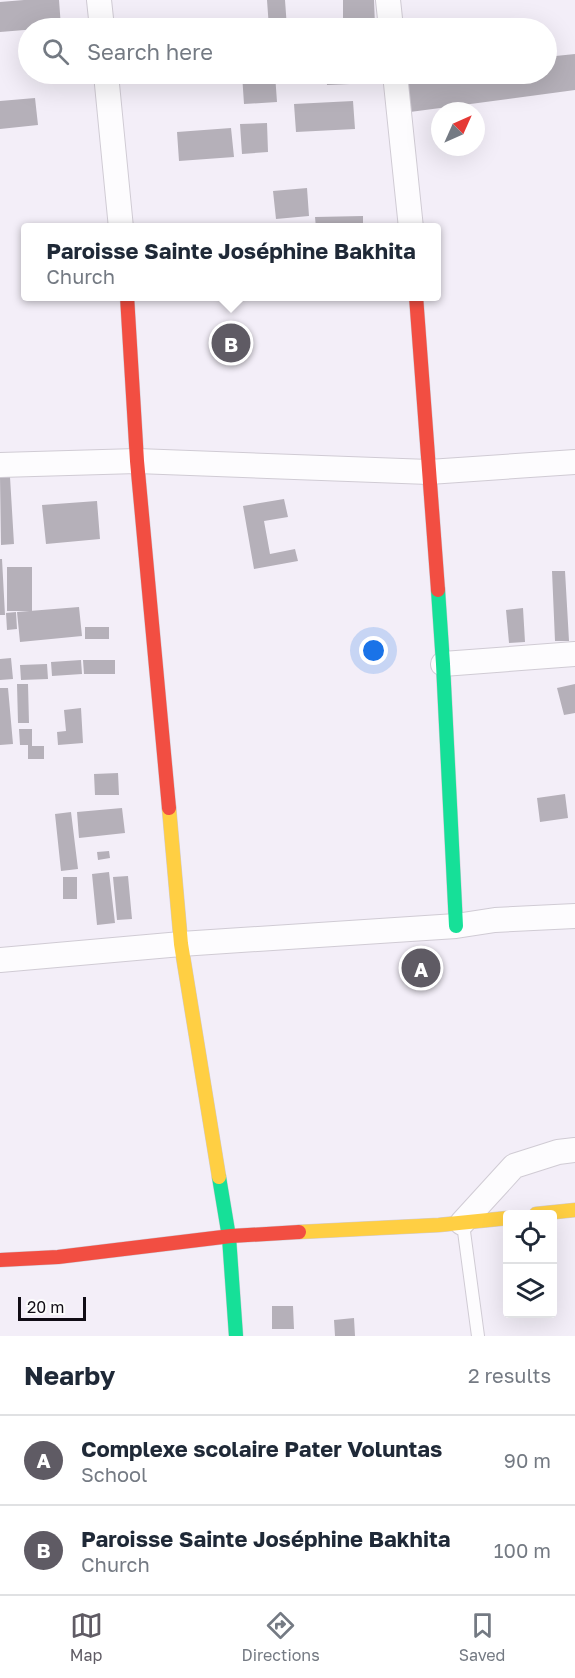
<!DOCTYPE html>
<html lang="en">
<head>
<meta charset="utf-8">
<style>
  :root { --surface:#fff; --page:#f2f2f3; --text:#1f2937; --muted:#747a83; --line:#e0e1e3; --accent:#5f5b64 }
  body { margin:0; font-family:"Golos Text",sans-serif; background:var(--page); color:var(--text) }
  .controls { position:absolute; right:18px; bottom:18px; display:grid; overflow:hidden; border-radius:6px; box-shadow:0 6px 24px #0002 }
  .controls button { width:54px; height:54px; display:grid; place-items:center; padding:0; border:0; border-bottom:2px solid var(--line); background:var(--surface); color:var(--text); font:30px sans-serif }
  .compass { position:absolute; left:431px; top:102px; width:54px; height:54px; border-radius:50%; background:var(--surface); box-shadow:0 6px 24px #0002; rotate:45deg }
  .scale { position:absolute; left:18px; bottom:15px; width:68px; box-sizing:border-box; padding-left:6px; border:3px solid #100c15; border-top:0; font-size:16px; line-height:21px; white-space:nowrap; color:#100c15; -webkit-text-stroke:4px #fcfcfc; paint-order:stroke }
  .you { position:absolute; left:374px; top:651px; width:21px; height:21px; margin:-15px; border:4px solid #fff; border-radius:50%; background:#1a73e8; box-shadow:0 0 0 9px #1a73e833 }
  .badge { display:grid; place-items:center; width:39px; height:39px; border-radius:50%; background:var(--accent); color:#fff; font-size:20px; font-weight:700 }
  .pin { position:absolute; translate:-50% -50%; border:3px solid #fff; box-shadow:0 2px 6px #0006 }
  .popup { position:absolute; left:21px; top:223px; width:420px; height:78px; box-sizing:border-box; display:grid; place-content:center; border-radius:6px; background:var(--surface); filter:drop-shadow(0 2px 4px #0005); font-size:20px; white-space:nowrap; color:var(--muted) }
  .popup b { font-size:22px; color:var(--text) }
  .popup::after { content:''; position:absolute; left:50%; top:100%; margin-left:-12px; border:12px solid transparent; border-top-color:var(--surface) }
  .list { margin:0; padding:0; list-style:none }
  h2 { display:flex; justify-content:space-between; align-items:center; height:78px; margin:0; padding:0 24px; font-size:26px }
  h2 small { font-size:20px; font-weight:400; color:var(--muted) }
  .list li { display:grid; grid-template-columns:39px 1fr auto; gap:18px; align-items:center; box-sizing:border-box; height:90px; padding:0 24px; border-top:2px solid var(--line) }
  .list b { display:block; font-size:22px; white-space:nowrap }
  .list p { margin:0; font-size:20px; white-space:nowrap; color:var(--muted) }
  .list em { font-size:20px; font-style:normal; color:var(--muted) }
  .icon { flex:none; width:33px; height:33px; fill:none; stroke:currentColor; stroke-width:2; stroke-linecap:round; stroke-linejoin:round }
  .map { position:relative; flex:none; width:575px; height:1336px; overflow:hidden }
  .search { position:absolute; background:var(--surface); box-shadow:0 6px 24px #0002; left:18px; right:18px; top:18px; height:66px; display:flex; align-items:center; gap:15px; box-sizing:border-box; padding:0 21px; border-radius:33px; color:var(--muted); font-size:22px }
  .sheet { height:258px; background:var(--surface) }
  nav { display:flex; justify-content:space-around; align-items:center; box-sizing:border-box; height:84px; border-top:2px solid var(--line); background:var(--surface); font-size:16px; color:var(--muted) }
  nav a { display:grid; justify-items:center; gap:3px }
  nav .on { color:var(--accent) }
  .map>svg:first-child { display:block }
  .building { fill:#b5b0b9 }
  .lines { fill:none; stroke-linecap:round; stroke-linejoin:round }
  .lane-casing { stroke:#d0cbd4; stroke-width:14 }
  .street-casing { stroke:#d0cbd4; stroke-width:26 }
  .fast-casing { stroke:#d0cbd4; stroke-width:15 }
  .slow-casing { stroke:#d0cbd4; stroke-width:15 }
  .jam-casing { stroke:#d0cbd4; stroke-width:15 }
  .lane { stroke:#fdfcfe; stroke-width:12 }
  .street { stroke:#fdfcfe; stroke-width:24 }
  .fast { stroke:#16e098; stroke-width:14 }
  .slow { stroke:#ffcf43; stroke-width:14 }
  .jam { stroke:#f24e42; stroke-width:14 }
</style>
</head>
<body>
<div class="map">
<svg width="575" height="1336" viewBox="0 0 575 1336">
  <rect width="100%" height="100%" fill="#f3eef8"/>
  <path class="building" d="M24,0H59L61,27L0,32V2Z
    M267,0H285L287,28H269Z
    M343,0H374L375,26L343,27Z
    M575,54V90L410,112L405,76L426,74H546V57Z
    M242,74H275L277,102L244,104Z
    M326,74H373V83L327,85Z
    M35,98L38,125L0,129V101Z
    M353,101L355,129L296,132L294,104Z
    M267,123L268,152L242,154L240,124Z
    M231,128L234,157L179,161L177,132Z
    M307,188L309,216L276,219L273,191Z
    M363,216V228H316L315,217Z
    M0,477H10L14,544L1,545Z
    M284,499L288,517L264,521L270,554L295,549L298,561L254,569L243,506Z
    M97,501L100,539L46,544L42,505Z
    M0,559H2L5,615H0Z
    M7,567H32V611H7Z
    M552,571H565L569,641H555Z
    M79,607L82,636L20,642L17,612Z
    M523,608L525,642L509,643L506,610Z
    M16,612L17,629L7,630L6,613Z
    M85,627H109V639H85Z
    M11,658L13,679L0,680V659Z
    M81,660L82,674L52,676L51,662Z
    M83,660H115V674H84Z
    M47,664L48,679L21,680L20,665Z
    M17,684H28L29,723H18Z
    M575,684V713L564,715L557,688Z
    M0,688H8L13,744L0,745Z
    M81,708L83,743L58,745L57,732L66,731L64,710Z
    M19,729H32V746H44V759H28V745H20Z
    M118,773L119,795H95L94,774Z
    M565,794L568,818L540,822L537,798Z
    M122,808L125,833L79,838L77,812Z
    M71,812L78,869L61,871L55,814Z
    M109,851L110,858L98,860L97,852Z
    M109,872L115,923L97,925L92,874Z
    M128,876L132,919L117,920L113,877Z
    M63,877H77V899H63Z
    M272,1306H293L294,1329H272Z
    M354,1318L355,1336H335L334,1320Z"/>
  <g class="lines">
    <defs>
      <path id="lane" d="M463,1224L478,1336"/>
      <path id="street" d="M99,0L102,28
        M388,0L391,28
        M106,74L121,228
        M395,74L411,228
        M0,465L137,461L429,472L575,462
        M443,664L575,654
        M0,960L181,944L456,926L495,920L575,916
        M462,1223L514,1166L558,1152L575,1150"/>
      <path id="fast" d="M438,590L443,664L456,926
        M219,1177L229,1237L236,1336"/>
      <path id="slow" d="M169,808L181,944L219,1177
        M536,1214L575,1210
        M299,1232L439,1225L508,1218"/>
      <path id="jam" d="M127,296L137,461L169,808
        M416,296L438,590
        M0,1260L58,1257L231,1236L299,1232"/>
    </defs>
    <use href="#lane" class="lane-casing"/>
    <use href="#street" class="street-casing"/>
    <use href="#fast" class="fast-casing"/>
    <use href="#slow" class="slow-casing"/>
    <use href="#jam" class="jam-casing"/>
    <use href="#lane" class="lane"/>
    <use href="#street" class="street"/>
    <use href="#fast" class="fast"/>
    <use href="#slow" class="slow"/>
    <use href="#jam" class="jam"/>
  </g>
</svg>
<div class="controls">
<button><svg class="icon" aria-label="locate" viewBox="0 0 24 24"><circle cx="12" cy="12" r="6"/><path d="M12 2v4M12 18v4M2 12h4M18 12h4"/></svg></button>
<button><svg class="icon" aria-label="layers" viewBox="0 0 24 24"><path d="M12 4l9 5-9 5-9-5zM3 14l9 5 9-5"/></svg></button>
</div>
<svg class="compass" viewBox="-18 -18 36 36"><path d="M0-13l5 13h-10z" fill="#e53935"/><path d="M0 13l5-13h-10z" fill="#747a83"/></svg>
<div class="scale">20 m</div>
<div class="you"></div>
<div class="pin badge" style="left:421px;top:968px">A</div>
<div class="pin badge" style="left:231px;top:343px">B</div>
<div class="popup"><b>Paroisse Sainte Joséphine Bakhita</b>Church</div>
<div class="search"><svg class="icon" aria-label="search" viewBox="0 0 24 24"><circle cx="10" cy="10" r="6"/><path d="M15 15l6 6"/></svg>Search here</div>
</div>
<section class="sheet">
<h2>Nearby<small>2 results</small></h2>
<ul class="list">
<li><span class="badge">A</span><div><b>Complexe scolaire Pater Voluntas</b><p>School</p></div><em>90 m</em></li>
<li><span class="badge">B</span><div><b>Paroisse Sainte Joséphine Bakhita</b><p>Church</p></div><em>100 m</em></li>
</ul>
</section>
<nav>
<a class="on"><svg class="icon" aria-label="map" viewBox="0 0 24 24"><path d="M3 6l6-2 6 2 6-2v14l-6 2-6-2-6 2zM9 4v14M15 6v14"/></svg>Map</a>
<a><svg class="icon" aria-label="directions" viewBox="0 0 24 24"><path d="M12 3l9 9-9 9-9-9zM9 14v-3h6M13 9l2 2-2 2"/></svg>Directions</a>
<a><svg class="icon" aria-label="saved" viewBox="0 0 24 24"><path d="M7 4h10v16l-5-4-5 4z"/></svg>Saved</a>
</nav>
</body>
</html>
